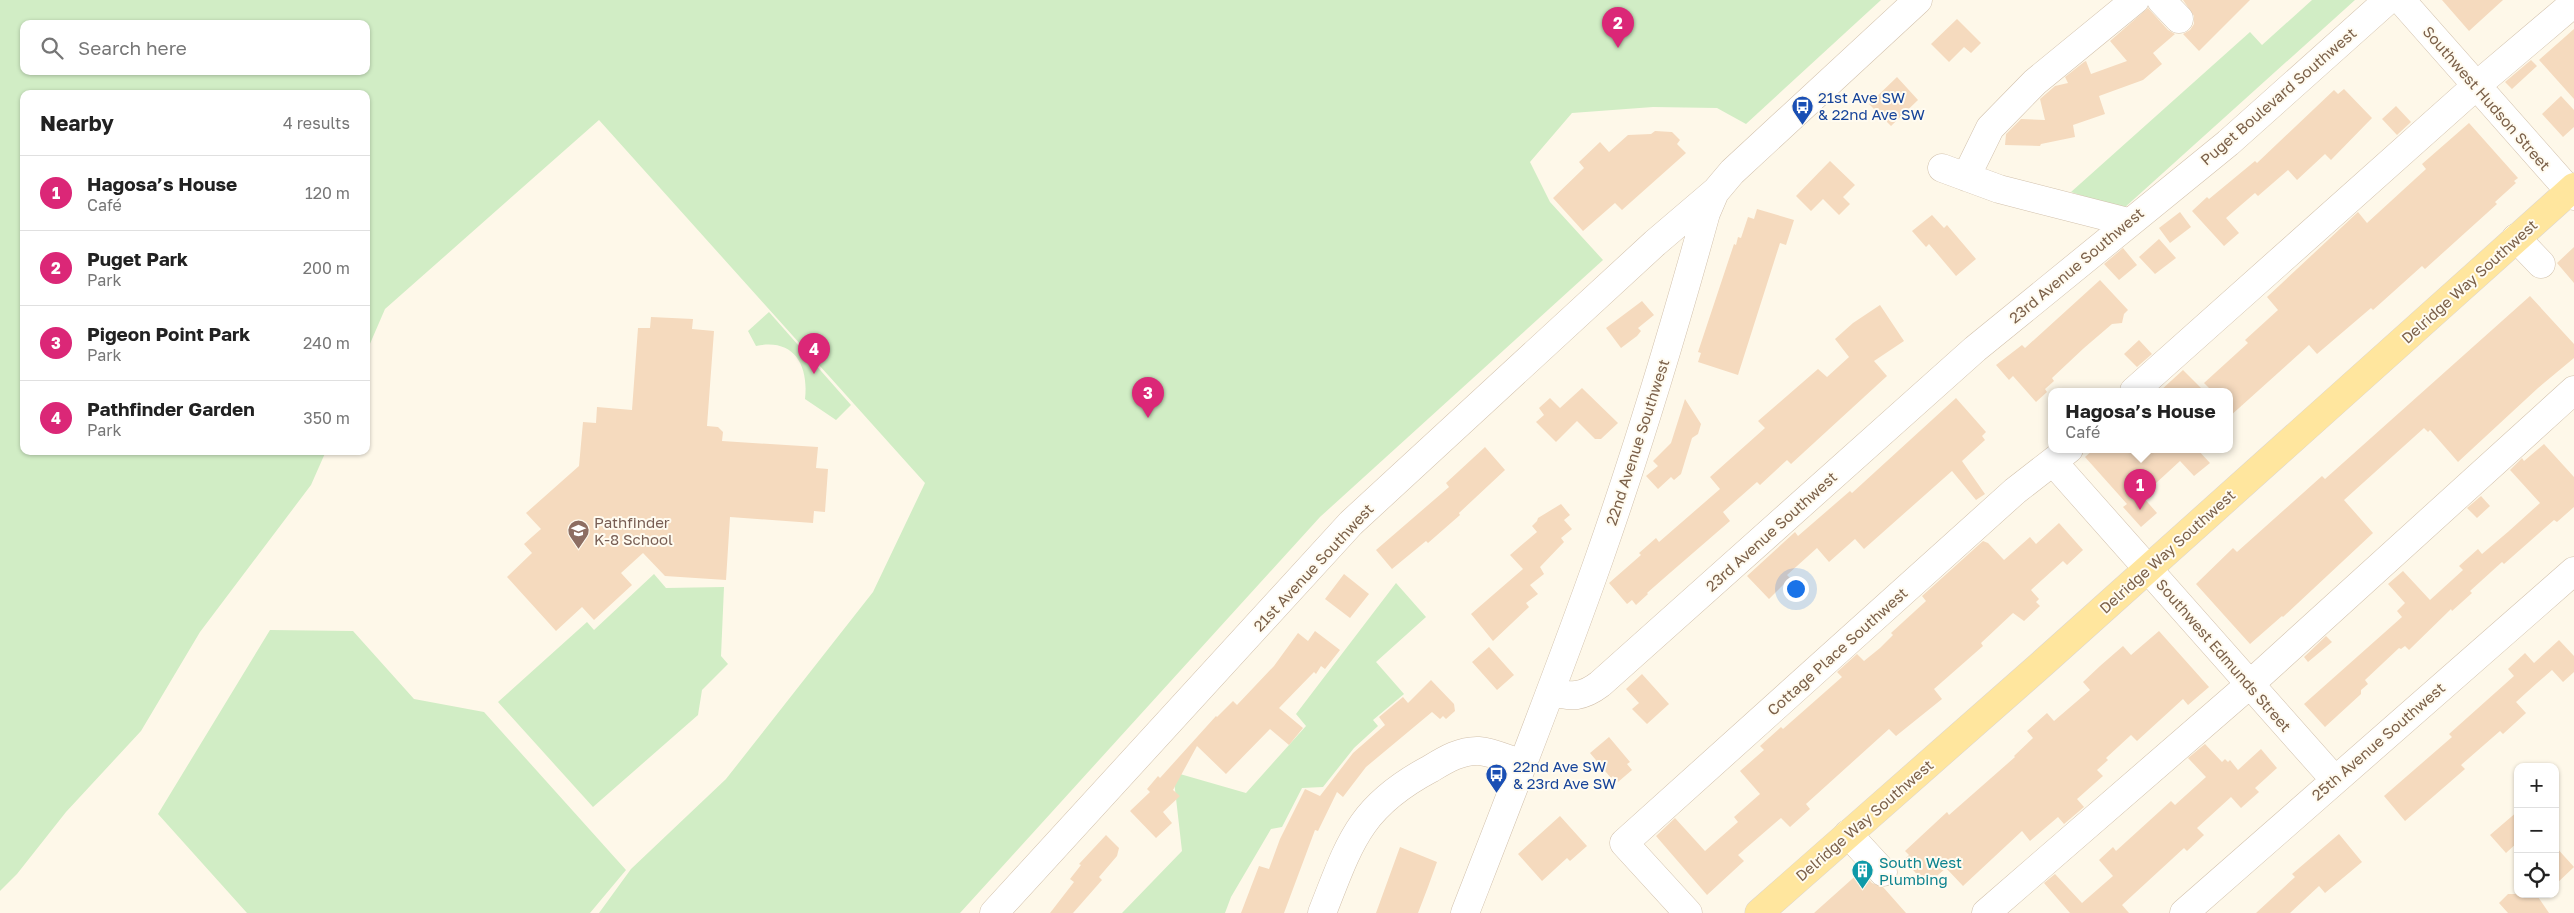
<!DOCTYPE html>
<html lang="en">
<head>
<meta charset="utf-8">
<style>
  :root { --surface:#fff; --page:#f2f2f2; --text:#222; --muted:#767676; --line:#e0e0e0; --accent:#db2777 }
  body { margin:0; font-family:"Golos Text",sans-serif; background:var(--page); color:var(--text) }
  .controls { position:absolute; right:15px; bottom:15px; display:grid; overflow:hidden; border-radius:10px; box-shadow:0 1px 4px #0004 }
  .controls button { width:45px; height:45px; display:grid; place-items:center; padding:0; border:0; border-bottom:1px solid var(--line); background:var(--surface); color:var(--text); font:25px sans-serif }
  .you { position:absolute; left:1795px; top:588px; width:18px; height:18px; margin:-12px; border:4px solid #fff; border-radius:50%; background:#1a73e8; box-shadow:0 0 0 8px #1a73e833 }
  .badge { display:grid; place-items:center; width:32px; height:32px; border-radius:50%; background:var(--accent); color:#fff; font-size:16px; font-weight:700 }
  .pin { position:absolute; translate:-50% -41px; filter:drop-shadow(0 1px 2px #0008) }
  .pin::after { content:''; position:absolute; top:26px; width:18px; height:15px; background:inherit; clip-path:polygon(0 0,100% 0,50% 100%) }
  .popup { position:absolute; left:2048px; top:388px; width:185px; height:65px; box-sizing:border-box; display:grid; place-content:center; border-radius:10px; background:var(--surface); filter:drop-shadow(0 1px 4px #0005); font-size:16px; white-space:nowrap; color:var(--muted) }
  .popup b { font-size:19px; color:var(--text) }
  .popup::after { content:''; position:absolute; left:50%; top:100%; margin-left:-10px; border:10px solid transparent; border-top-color:var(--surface) }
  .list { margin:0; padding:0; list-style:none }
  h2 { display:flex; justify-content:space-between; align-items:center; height:65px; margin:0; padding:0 20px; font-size:21px }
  h2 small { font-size:16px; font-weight:400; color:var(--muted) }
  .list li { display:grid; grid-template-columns:32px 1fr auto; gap:15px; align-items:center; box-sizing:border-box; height:75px; padding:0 20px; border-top:1px solid var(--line) }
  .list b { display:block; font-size:19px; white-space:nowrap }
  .list p { margin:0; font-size:16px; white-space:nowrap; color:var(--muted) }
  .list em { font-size:16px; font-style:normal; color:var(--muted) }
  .icon { flex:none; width:28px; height:28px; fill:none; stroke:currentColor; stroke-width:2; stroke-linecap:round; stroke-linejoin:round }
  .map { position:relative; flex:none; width:2574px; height:913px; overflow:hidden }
  .search { position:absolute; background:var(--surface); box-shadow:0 1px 4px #0004; left:20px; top:20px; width:350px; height:55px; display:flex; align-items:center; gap:12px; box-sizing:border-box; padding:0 18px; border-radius:10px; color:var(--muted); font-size:19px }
  .panel { position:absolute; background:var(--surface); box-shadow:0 1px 4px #0004; left:20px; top:90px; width:350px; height:365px; border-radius:10px }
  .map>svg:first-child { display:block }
  .green { fill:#d1edc5; fill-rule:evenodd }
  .building { fill:#f5dabe }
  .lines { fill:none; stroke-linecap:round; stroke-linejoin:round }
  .minor-casing { stroke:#d2c1ac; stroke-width:29 }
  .major-casing { stroke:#ddd6d0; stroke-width:29 }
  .minor { stroke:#fff; stroke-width:28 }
  .major { stroke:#ffe69e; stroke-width:28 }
  .labels { text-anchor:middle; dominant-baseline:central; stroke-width:4; stroke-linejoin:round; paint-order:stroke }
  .street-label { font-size:15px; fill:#7b6049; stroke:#fffbf0 }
  .transit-label { font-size:15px; fill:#164399; stroke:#fffbf0; text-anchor:start }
  .education-label { font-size:15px; fill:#785e54; stroke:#fffbf0; text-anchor:start }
  .culture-label { font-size:15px; fill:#0d838f; stroke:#fffbf0; text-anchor:start }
</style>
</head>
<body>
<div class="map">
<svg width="2574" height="913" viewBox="0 0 2574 913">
  <rect width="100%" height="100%" fill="#fef8e9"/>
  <path class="green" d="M0,0H1881L1746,124L1717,108L1653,107L1572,113L1530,162L1550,202L1603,260L1320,517L960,913H599L631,869L726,779L873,592L925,483L599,120L385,309L366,353V94H24V451H326L311,485L200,632L141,731L66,812L17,874L0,891ZM24,24H366V71H24Z
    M2312,0H2355L2123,209L2071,192L2250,32L2262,45Z
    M769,312L851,405L836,420L805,399C809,364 793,338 756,346L748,331Z
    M654,574L666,588L724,587L721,656L728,664L702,690L698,715L593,807L498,702L587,622L594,630Z
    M1396,583L1426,617L1376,662L1404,694L1373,720L1378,726L1354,748L1323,787L1302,788L1282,827L1271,829L1231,897L1225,913H1122L1182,851L1173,772L1246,793L1306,726L1296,714Z
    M270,630L353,631L414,699L484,712L626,870L590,913H247L158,814Z"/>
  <path class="building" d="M2183,0H2250L2199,51L2183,34L2190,30L2194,24V16Z
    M2442,0H2503L2469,31Z
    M2148,8L2168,30L2175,34L2153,53L2162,64L2143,80L2099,96L2105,114L2073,125L2075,137L2041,144L2040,146L2005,145L2006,134L2021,119L2045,120L2040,99L2055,86L2068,83L2065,77L2084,62L2086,61L2091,74L2127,61L2110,41Z
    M1957,19L1981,43L1971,53L1964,47L1949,62L1931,44Z
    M2574,29V99L2539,60Z
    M2531,60L2537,66L2512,89L2505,82Z
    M1897,77L1918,100L1891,126L1869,104Z
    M2344,89L2372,118L2331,160L2325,154L2297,180L2288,170L2258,196L2255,193L2226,218L2239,233L2224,246L2192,211L2207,197L2209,199L2255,161L2257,163L2334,90L2338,94Z
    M2561,96L2574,110V127L2563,137L2542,114Z
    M2396,106L2411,122L2397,135L2382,119Z
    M2469,123L2518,178L2514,181L2516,183L2495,202L2497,204L2425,269L2422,266L2373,310L2371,308L2317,354L2309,345L2229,417V391H2212L2204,383L2248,343L2245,340L2278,310L2267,297L2358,212L2367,223L2426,169L2422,164Z
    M1655,131L1672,132L1680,140L1677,144L1686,153L1622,210L1615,203L1583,231L1553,198L1584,168L1579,162L1600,142L1609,152L1628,135L1651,134Z
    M1830,161L1855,185L1843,197L1850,204L1839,215L1823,199L1811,211L1796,196Z
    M1757,209L1794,220L1786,245L1780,243L1738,375L1698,362L1701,353L1698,352L1734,244L1736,245L1738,237L1741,238L1748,217L1754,219Z
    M2180,212L2191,227L2170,243L2159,228Z
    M1932,215L1944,228L1947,225L1976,259L1956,276L1929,244L1926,247L1912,231Z
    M2159,239L2176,258L2155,274L2139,257Z
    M2574,247V283L2557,263Z
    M2123,248L2137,265L2119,280L2104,264Z
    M2100,280L2128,310L2124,314L2122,323L2112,324L2084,348L2052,378L2054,381L2045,389L2047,392L2036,402L2013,376L2009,380L1996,365L2022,345L2025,348Z
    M2530,296L2574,344V358L2538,388L2458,462L2430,430L2428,432L2424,428L2344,500L2373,533L2283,617L2282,616L2250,644L2196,584L2233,548L2237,552L2322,476L2325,479Z
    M1642,301L1654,315L1638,328L1641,331L1637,336L1621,348L1606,328Z
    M1880,305L1904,341L1874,361L1887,376L1791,464L1787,460L1760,485L1757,482L1723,512L1730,521L1671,572L1647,593L1648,594L1636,605L1632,600L1627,604L1609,583L1641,555L1639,553L1656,538L1659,542L1720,489L1710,477L1765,428L1758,421L1818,369L1827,377L1849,357L1835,339L1853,323Z
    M651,317L693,319L692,329L714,331L707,426L718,427L723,432L722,441L818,447L816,468L828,469L825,512L814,511L813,523L730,517L726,580L665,576L643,553L621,573L632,585L594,620L582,607L556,631L507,577L532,553L524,544L541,529L526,513L579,466L583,422L596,423L597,407L632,410L638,328H650Z
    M2139,340L2152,354L2137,367L2124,354Z
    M2183,370L2204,391H2160Z
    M1582,388L1618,423L1601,439H1595L1577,421L1556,442L1536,422L1544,415L1539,408L1550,398L1560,408Z
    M1956,398L1986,432L1982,436L1985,440L1962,461L1985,494L1976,500L1952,471L1864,549L1855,539L1829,562L1817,548L1787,575L1790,578L1769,599L1747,576L1795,532L1798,536L1850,491L1852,493Z
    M1685,399L1701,424L1698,434L1692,438L1681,474L1674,480L1671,477L1658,489L1646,476L1658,466L1653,461L1671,443Z
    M2544,444L2574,477V507L2557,522L2554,520L2504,564L2502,562L2470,591L2472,593L2452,611L2451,609L2409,650L2405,646L2401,649L2399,648L2365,680L2368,684L2361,690V694L2325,727L2304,704L2402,617L2397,611L2405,603L2388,584L2403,571L2430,600L2463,570L2459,566L2478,549L2482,554L2509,531L2540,503L2510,470L2522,458L2524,461Z
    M1485,447L1505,470L1459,513L1460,515L1428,543L1426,541L1392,569L1376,550L1449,487L1446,483Z
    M2094,449H2197L2210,463L2194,476L2180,461L2142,496L2157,513L2141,527L2123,507L2127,504L2085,457Z
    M2481,496L2490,506L2477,518L2467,508Z
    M1561,504L1570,515L1564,520L1572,529L1561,538L1564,542L1540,567L1544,574L1530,585L1538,594L1526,603L1529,607L1493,641L1471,614L1523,569L1510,555L1537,532L1532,526L1537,521L1538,518Z
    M2059,523L2083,550L2067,565L2063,561L2031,590L2039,599L2036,602L2040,606L2024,621L2013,613L1981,643L1983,646L1934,689L1942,699L1896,736L1889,729L1806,804L1810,809L1790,827L1781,818L1738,855L1744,861L1707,895L1656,836L1675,818L1705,851L1738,822L1734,817L1760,794L1740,771L1764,750L1760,746L1781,727L1783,729L1842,677L1837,672L1857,654L1864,661L1880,648L1893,635L1891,633L1926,601L1922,596L1983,541L1988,543L2004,560L2030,537L2036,544Z
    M1344,574L1369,594L1350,618L1325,599Z
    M1315,631L1340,650L1325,669L1321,666L1316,674L1314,672L1279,708L1303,728L1289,745L1270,729L1226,774L1197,746L1173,790L1180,796L1163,812L1172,823L1156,838L1130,811L1150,792L1147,789L1158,776L1160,778L1216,716L1217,717L1233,701L1237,705L1274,666L1298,633L1308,641Z
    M2159,631L2209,687L2188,705L2183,699L2137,741L2131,735L2106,758L2108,760L2097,770L2103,776L2077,799L2084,807L2064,824L2058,817L2030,841L2022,831L1963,886L1946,868L1930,882L1928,879L1924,882L1904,860L1909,855L1905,851L1947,812L1949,815L2015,757L2014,756L2033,738L2027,731L2047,713L2054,721L2090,690L2083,682L2100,666L2123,646L2131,655Z
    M2326,636L2332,642L2308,662L2304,657Z
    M2559,640L2574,656V672L2563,682L2552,670L2537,683L2516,702L2526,713L2503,734L2500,731L2461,765L2465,769L2405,821L2384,796L2452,737L2449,734L2514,676L2508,669L2525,653L2534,663Z
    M1489,647L1514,675L1497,690L1472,662Z
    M1642,674L1669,704L1647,724L1632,709L1639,703L1626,689Z
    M1431,680L1454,704L1455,711L1446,719L1443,716L1440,719L1432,712L1366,767L1343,797L1337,792L1318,831L1315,830L1284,913H1241L1259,866L1269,869L1280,839L1305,789L1320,796L1353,753L1385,725L1379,717L1403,697L1408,703Z
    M1609,737L1630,762L1627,764L1632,770L1618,782L1613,776L1611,778L1590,753Z
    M2205,744L2222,762L2225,759L2228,762L2230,760L2238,770L2261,749L2277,768L2255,788L2259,792L2241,808L2231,797L2197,828L2204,835L2187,851L2184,848L2122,905L2129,913H2070L2044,883L2055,874L2082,903L2113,876L2099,860L2113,847L2116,851L2171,801L2175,805L2206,777L2188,758Z
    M2518,811V842L2506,853L2490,835Z
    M1560,816L1587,846L1570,861L1567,858L1542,881L1518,854Z
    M2339,834L2362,862L2325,893L2319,886L2290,913H2256L2295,877L2292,874Z
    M1106,835L1119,848L1117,856L1099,877L1102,880L1073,913H1050L1074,882L1070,879L1081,865L1079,864Z
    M2555,846L2574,867L2555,885Z
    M1400,847L1437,862L1428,887L1418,913H1376Z
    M1861,871L1872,883L1883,887L1906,913H1814Z
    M2508,894H2536L2549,913H2508L2499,903Z"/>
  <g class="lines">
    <defs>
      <path id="minor" d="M2161,0L2179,19
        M2401,0L2574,196
        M1942,168L1999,189L2128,222
        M1966,177L1990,128L2035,82L2135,0
        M2516,238L2541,264
        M2134,391L2476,86L2574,3
        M2054,463L2334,779
        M1551,691C1571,698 1583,697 1600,684L1975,349L2228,143L2388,0
        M1848,834L1883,872
        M994,913L1351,523L1655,243L1716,191L1732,172L1918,0
        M1322,913C1350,842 1359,807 1430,769C1445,760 1461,750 1479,751C1493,752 1509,760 1523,764
        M1465,913C1511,795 1557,678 1599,559C1639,445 1674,329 1706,213L1715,192
        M1688,913L1624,843L2015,491L2069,449
        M1986,913L2249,685L2574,390
        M2184,913L2574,571"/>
      <path id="major" d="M1759,913L2044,662L2574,187"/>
    </defs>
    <use href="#minor" class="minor-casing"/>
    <use href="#major" class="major-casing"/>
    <use href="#minor" class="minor"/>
    <use href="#major" class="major"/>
  </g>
  <defs>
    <symbol id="bus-pin" viewBox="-11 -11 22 30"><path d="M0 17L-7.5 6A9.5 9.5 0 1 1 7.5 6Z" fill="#1a4fb4" stroke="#fffbf0"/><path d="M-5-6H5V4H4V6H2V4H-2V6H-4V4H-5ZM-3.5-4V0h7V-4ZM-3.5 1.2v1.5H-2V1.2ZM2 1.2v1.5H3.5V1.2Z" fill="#fff"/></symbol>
    <symbol id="school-pin" viewBox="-11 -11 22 30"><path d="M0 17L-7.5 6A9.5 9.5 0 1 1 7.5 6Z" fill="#8d6e63" stroke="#fffbf0"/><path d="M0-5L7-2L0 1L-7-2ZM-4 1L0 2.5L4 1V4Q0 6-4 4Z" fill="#fff"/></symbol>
    <symbol id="building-pin" viewBox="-11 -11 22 30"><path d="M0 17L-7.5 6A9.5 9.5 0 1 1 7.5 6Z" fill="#0f9aa8" stroke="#fffbf0"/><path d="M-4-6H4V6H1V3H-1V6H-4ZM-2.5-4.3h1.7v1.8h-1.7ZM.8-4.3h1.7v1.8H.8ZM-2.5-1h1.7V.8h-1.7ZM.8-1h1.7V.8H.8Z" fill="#fff"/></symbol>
  </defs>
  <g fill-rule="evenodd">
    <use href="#bus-pin" x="1790" y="94" width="25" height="34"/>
    <use href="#school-pin" x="566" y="518" width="25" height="34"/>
    <use href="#bus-pin" x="1484" y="762" width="25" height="34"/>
    <use href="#building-pin" x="1850" y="858" width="25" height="34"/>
  </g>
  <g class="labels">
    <g class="street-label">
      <text transform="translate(2278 96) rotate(-41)">Puget Boulevard Southwest</text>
      <text transform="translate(2487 98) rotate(49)">Southwest Hudson Street</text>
      <text transform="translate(2076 265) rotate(-40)">23rd Avenue Southwest</text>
      <text transform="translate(2469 281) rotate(-42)">Delridge Way Southwest</text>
      <text transform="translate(1637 442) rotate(-72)">22nd Avenue Southwest</text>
      <text transform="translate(1771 531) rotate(-42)">23rd Avenue Southwest</text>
      <text transform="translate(2167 551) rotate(-42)">Delridge Way Southwest</text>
      <text transform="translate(1313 567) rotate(-47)">21st Avenue Southwest</text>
      <text transform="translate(1837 651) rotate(-42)">Cottage Place Southwest</text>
      <text transform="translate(2224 655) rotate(49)">Southwest Edmunds Street</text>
      <text transform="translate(2378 741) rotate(-41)">25th Avenue Southwest</text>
      <text transform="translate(1864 820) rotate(-41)">Delridge Way Southwest</text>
    </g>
    <g class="transit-label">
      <text x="1818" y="97">21st Ave SW<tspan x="1818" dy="17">&amp; 22nd Ave SW</tspan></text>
      <text x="1513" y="766">22nd Ave SW<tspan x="1513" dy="17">&amp; 23rd Ave SW</tspan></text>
    </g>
    <g class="education-label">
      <text x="594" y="522">Pathfinder<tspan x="594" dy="17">K-8 School</tspan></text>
    </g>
    <g class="culture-label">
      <text x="1879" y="862">South West<tspan x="1879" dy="17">Plumbing</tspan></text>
    </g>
  </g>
</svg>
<div class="controls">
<button>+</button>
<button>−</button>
<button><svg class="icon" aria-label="locate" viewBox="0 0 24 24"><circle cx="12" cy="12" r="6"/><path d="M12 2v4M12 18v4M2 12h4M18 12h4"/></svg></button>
</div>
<div class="you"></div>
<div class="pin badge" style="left:2140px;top:510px">1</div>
<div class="popup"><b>Hagosa’s House</b>Café</div>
<div class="pin badge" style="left:1618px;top:48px">2</div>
<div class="pin badge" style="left:1148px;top:418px">3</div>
<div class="pin badge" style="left:814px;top:374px">4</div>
<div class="search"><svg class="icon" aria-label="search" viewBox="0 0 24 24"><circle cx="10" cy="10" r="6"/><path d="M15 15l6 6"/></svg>Search here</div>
<section class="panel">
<h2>Nearby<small>4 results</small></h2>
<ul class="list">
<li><span class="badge">1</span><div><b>Hagosa’s House</b><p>Café</p></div><em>120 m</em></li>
<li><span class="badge">2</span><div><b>Puget Park</b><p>Park</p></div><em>200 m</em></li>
<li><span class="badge">3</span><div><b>Pigeon Point Park</b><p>Park</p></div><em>240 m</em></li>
<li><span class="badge">4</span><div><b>Pathfinder Garden</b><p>Park</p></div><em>350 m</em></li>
</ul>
</section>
</div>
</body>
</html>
